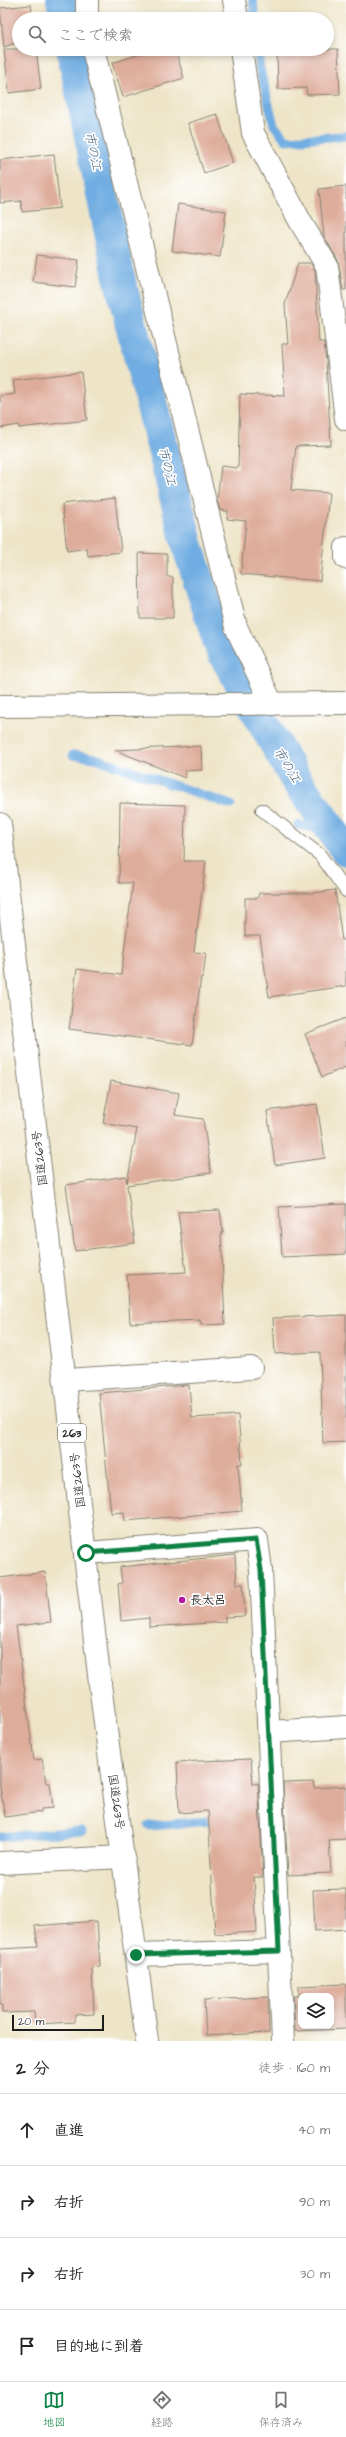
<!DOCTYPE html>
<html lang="ja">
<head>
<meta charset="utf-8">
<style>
  :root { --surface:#fff; --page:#f2f2f2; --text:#222; --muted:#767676; --line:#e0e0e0; --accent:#0b8043 }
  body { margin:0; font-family:"Architects Daughter","Klee One",sans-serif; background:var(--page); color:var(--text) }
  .controls { position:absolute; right:12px; bottom:12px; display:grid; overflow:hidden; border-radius:8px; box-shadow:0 2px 6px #0003 }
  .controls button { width:36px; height:36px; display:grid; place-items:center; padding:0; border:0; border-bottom:1px solid var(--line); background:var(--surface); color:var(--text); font:20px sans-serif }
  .scale { position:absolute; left:12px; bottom:10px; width:92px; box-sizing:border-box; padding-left:4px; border:2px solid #1c1c1c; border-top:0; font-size:11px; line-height:14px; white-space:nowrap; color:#1c1c1c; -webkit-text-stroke:3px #fff; paint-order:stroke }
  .stop { position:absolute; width:12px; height:12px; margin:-9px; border:3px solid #0b8043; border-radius:50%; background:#fff }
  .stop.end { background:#0b8043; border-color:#fff; box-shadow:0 1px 4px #0008 }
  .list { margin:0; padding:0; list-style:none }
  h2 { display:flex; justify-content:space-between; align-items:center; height:52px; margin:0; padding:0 16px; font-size:17px }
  h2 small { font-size:13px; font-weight:400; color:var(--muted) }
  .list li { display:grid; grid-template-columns:26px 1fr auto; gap:12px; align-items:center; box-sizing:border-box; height:72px; padding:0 16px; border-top:1px solid var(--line) }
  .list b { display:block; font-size:15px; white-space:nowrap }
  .list em { font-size:13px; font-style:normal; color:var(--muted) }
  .icon { flex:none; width:22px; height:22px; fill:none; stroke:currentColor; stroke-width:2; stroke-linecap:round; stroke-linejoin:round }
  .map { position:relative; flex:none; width:346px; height:2041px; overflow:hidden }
  .search { position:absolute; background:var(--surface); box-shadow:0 2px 6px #0003; left:12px; right:12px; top:12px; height:44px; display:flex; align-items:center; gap:10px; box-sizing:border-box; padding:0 14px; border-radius:22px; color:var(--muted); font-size:15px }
  .sheet { height:340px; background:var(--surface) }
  nav { display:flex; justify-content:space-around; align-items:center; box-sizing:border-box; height:56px; border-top:1px solid var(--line); background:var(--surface); font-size:11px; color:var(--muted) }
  nav a { display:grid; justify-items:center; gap:2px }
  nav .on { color:var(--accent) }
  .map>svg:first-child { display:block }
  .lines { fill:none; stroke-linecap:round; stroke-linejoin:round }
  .stream { stroke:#71ade2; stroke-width:9 }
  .canal { stroke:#71ade2; stroke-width:32 }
  .building { fill:#deac9a; fill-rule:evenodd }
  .service-casing { stroke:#858072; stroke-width:14 }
  .minor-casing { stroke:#858072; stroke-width:24 }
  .tertiary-casing { stroke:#858072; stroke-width:24 }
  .trunk-casing { stroke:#858072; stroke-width:24 }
  .service { stroke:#fff; stroke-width:12 }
  .minor { stroke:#fff; stroke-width:22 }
  .tertiary { stroke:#fff; stroke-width:22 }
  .trunk { stroke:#fff; stroke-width:22 }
  .route { stroke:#0b8043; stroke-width:5 }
  .poi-dot { fill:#b5179e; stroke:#fff; stroke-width:1.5 }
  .labels { text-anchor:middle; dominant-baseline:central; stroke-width:3.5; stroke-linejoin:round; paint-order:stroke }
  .shield { fill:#fff; stroke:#606060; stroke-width:1 }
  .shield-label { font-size:11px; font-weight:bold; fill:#1c1c1c }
  .street-label { font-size:12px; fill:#1c1c1c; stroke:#fff }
  .poi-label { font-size:12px; font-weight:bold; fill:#1c1c1c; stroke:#fff; text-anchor:start }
  .water-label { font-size:13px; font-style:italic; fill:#425d75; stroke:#fff }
</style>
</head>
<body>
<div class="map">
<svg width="346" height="2041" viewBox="0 0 346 2041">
  <rect width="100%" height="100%" fill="#fff"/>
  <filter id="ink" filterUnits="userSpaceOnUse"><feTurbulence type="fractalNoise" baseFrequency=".025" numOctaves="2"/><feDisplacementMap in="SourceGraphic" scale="8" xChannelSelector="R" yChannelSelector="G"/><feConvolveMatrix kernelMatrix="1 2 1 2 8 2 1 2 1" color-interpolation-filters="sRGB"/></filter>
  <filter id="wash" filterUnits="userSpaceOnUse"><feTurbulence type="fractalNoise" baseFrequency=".012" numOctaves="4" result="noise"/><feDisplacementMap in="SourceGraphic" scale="16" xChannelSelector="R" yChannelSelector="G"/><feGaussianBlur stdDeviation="0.9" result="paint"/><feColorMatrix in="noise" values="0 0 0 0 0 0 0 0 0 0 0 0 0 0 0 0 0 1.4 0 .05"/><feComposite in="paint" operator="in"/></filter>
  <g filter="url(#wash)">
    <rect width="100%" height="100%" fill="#eee5c8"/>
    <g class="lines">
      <path class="stream" d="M253,0L255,19
        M258,49L260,69L274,125L286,140L346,136
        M73,755L95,758L231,805
        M298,825L331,830
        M149,1826L221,1820
        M0,1837L82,1831"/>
      <path class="canal" d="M62,0L66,19
        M72,49L120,281L188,547L221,649L296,780L346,850"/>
    </g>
    <g id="blocks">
      <path class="building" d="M31,5L33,19H19V42L4,47L0,8Z
        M4,49H36L41,89L9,93Z
        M156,49H175L184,78L123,97L112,63Z
        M288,49H338L340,94L307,95L306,88L278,89L277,53H288Z
        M217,114L233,163L204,173L188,123Z
        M54,154L60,208L22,212L21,201L0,203V160Z
        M346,186V290H343L338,260L324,236L319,189Z
        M178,204L226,211L220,257L172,251Z
        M37,255L79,260L75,287L33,282Z
        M298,263H310L315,270L319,342H324L326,362L331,445L296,446L291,490L329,493L320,581L241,574L246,521L227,519L228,511L220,510L217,500L221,466L238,468L240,394L285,396L282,344H288L285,304Z
        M81,372L87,420L19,428V425L0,428V396L15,394L13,380Z
        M115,498L121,552L88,556L87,548L67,551L62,504Z
        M139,553L167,554V577H173V618H140Z
        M201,746L202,770L185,771V778L115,750Z
        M120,803L185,805L184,861H206L194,952L206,953L203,977H201L192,1045L69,1029L77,969L121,975L133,883H119Z
        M335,890L342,940H346V986L269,997L260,936H245V898H258L259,893H313Z
        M346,1018V1067L322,1077L305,1034Z
        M111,1081L179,1093L175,1115L203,1119L211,1173L127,1185L135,1243L75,1251L66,1185L126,1176L127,1183L137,1129L103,1123Z
        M317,1104L325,1158L275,1165L267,1111Z
        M346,1204V1254L282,1257L279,1207Z
        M220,1210L223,1233H221L225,1324L201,1325L200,1320L130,1323L127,1275L186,1272L178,1212Z
        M346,1315V1442L323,1443L320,1352L275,1354L273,1318Z
        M189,1385L192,1418L238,1415L242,1464H238L242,1511L125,1521L124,1512L111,1513L99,1393Z
        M235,1555L237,1584H243L245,1616L225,1617V1622L149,1627V1618L121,1621L118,1584L122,1583L120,1567Z
        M45,1572L51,1622L16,1626L34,1760L42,1759L46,1783H50L53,1808L41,1809V1812L5,1817L0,1786V1578Z
        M251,1759L253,1784L258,1783L263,1877H254L257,1932L215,1934L208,1811L179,1813L177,1762Z
        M313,1782L314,1788L346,1786V1839L329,1840L331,1873L288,1875L283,1783Z
        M346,1889V1929L315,1931L313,1890Z
        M97,1921L100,1966L92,1967L94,2014L75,2015V2022L35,2024L34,2012L2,2013V2005H0V1949L38,1947L35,1926Z
        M346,1984V2029L295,2031L293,1996H299V1986ZM301,1996H331V2026H301Z
        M268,1997L269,2033L206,2036L204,2000Z"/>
    </g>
  </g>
  <g filter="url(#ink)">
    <use href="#blocks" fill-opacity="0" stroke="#858072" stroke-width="1"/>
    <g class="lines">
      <defs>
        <path id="service" d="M262,810L320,855L346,891"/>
        <path id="minor" d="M234,0L237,19
          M87,19V0
          M93,49L236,627L272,704
          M241,49L253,133L300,221L327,266L346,419
          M346,548V558
          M66,1380L251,1368
          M86,1553L257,1540L261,1570L283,2041
          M270,1732L346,1727
          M0,1863L124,1857
          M136,1955L279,1951"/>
        <path id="tertiary" d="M0,706L346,703"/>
        <path id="trunk" d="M0,824L101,1692L147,2041"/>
      </defs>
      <use href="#service" class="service-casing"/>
      <use href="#minor" class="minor-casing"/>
      <use href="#tertiary" class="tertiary-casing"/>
      <use href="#trunk" class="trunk-casing"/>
      <use href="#service" class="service"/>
      <use href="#minor" class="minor"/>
      <use href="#tertiary" class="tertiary"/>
      <use href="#trunk" class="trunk"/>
    </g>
  </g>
  <g class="lines" filter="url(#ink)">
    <path class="route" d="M86,1553L256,1540L261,1570L279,1951L136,1955"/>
  </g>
  <circle class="poi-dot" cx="182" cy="1600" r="4"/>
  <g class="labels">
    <rect class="shield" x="58" y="1424" width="28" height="18" rx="3"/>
    <g class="shield-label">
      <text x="72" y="1433">263</text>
    </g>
    <g class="street-label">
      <text transform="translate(40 1158) rotate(-97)">国道263号</text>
      <text transform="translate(78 1480) rotate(-97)">国道263号</text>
      <text transform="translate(116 1802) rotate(82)">国道263号</text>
    </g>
    <g class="poi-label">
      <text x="190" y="1600">長太呂</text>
    </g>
    <g class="water-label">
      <text transform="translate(93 151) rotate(78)">市の江</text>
      <text transform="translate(167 466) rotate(76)">市の江</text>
      <text transform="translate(287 765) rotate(59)">市の江</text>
    </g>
  </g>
</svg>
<div class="controls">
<button><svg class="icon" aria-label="layers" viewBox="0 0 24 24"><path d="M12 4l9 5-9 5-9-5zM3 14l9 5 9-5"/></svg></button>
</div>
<div class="scale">20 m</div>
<div class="stop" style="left:86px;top:1553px"></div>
<div class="stop end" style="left:136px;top:1955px"></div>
<div class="search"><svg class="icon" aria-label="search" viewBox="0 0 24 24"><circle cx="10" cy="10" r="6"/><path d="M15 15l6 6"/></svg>ここで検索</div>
</div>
<section class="sheet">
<h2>2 分<small>徒歩 · 160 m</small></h2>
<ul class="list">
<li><svg class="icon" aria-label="ahead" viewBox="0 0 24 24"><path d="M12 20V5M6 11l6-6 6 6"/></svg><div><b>直進</b></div><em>40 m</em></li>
<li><svg class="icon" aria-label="right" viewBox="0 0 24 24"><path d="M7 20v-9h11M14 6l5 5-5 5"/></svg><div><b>右折</b></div><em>90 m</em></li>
<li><svg class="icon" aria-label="right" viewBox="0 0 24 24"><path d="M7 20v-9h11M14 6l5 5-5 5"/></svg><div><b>右折</b></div><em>30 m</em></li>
<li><svg class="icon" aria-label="arrive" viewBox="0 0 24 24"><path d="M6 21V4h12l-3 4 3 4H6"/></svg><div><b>目的地に到着</b></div></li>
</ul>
</section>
<nav>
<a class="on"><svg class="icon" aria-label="map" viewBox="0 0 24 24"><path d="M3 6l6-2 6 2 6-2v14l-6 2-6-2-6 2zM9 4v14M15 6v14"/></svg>地図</a>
<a><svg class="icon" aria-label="directions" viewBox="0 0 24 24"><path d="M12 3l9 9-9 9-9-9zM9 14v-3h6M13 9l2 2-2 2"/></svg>経路</a>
<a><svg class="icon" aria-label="saved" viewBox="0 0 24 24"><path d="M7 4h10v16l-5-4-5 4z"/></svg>保存済み</a>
</nav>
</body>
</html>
